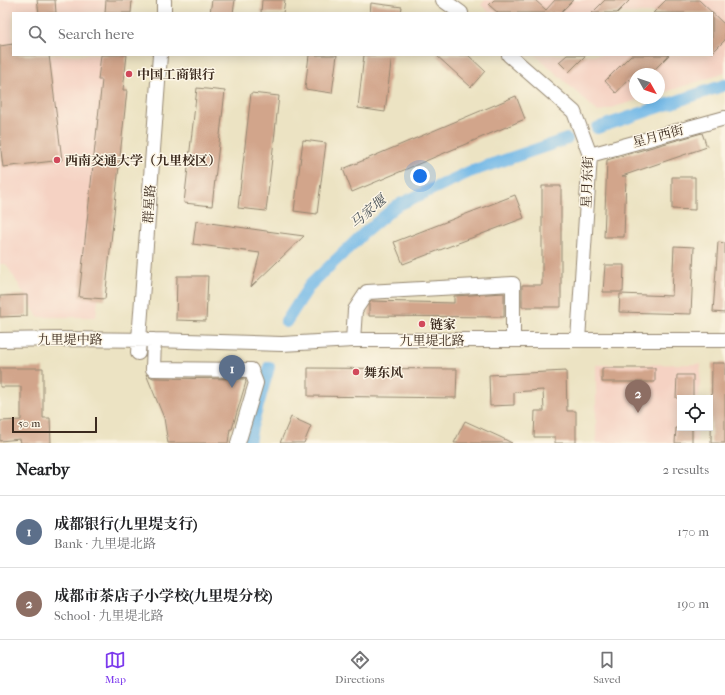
<!DOCTYPE html>
<html lang="en">
<head>
<meta charset="utf-8">
<style>
  :root { --surface:#fff; --page:#f6f6f6; --text:#202124; --muted:#757577; --line:#e0e0e0; --accent:#7c3aed }
  body { margin:0; font-family:"IM FELL French Canon","Noto Serif SC",serif; background:var(--page); color:var(--text) }
  .controls { position:absolute; right:12px; bottom:12px; display:grid; overflow:hidden; border-radius:0px; box-shadow:0 2px 10px #0003 }
  .controls button { width:36px; height:36px; display:grid; place-items:center; padding:0; border:0; border-bottom:1px solid var(--line); background:var(--surface); color:var(--text); font:20px sans-serif }
  .compass { position:absolute; left:629px; top:68px; width:36px; height:36px; border-radius:50%; background:var(--surface); box-shadow:0 2px 10px #0003; rotate:130deg }
  .scale { position:absolute; left:12px; bottom:10px; width:85px; box-sizing:border-box; padding-left:4px; border:2px solid #3b2a1e; border-top:0; font-size:11px; line-height:14px; white-space:nowrap; color:#3b2a1e; -webkit-text-stroke:3px #fcf5e5; paint-order:stroke }
  .you { position:absolute; left:420px; top:176px; width:14px; height:14px; margin:-10px; border:3px solid #fff; border-radius:50%; background:#1a73e8; box-shadow:0 0 0 6px #1a73e833 }
  .badge { display:grid; place-items:center; width:26px; height:26px; border-radius:50%; background:var(--accent); color:#fff; font-size:13px; font-weight:700 }
  .pin { position:absolute; translate:-50% -33px; filter:drop-shadow(0 1px 2px #0008) }
  .pin::after { content:''; position:absolute; top:21px; width:14px; height:12px; background:inherit; clip-path:polygon(0 0,100% 0,50% 100%) }
  .list { margin:0; padding:0; list-style:none }
  h2 { display:flex; justify-content:space-between; align-items:center; height:52px; margin:0; padding:0 16px; font-size:17px }
  h2 small { font-size:13px; font-weight:400; color:var(--muted) }
  .list li { display:grid; grid-template-columns:26px 1fr auto; gap:12px; align-items:center; box-sizing:border-box; height:72px; padding:0 16px; border-top:1px solid var(--line) }
  .list b { display:block; font-size:15px; white-space:nowrap }
  .list p { margin:0; font-size:13px; white-space:nowrap; color:var(--muted) }
  .list em { font-size:13px; font-style:normal; color:var(--muted) }
  .icon { flex:none; width:22px; height:22px; fill:none; stroke:currentColor; stroke-width:2; stroke-linecap:round; stroke-linejoin:round }
  .map { position:relative; flex:none; width:725px; height:443px; overflow:hidden }
  .search { position:absolute; background:var(--surface); box-shadow:0 2px 10px #0003; left:12px; right:12px; top:12px; height:44px; display:flex; align-items:center; gap:10px; box-sizing:border-box; padding:0 14px; border-radius:0px; color:var(--muted); font-size:15px }
  .sheet { height:196px; background:var(--surface) }
  nav { display:flex; justify-content:space-around; align-items:center; box-sizing:border-box; height:56px; border-top:1px solid var(--line); background:var(--surface); font-size:11px; color:var(--muted) }
  nav a { display:grid; justify-items:center; gap:2px }
  nav .on { color:var(--accent) }
  .map>svg:first-child { display:block }
  .built { fill:#f5d2c3 }
  .lines { fill:none; stroke-linecap:round; stroke-linejoin:round }
  .canal { stroke:#6fb7e7; stroke-width:12 }
  .building { fill:#d2a58b }
  .minor-casing { stroke:#948670; stroke-width:16 }
  .minor { stroke:#fff; stroke-width:14 }
  .poi-dot { fill:#d1495b; stroke:#fcf5e5; stroke-width:1.5 }
  .labels { text-anchor:middle; dominant-baseline:central; stroke-width:3; stroke-linejoin:round; paint-order:stroke }
  .poi-label { font-size:13px; font-weight:bold; fill:#3b2a1e; stroke:#fcf5e5; text-anchor:start }
  .street-label { font-size:13px; fill:#3b2a1e; stroke:#fcf5e5 }
  .water-label { font-size:14px; font-style:italic; fill:#4b545a; stroke:#fcf5e5 }
</style>
</head>
<body>
<div class="map">
<svg width="725" height="443" viewBox="0 0 725 443">
  <rect width="100%" height="100%" fill="#fcf5e5"/>
  <filter id="ink" filterUnits="userSpaceOnUse"><feTurbulence type="fractalNoise" baseFrequency=".025" numOctaves="2"/><feDisplacementMap in="SourceGraphic" scale="8" xChannelSelector="R" yChannelSelector="G"/><feConvolveMatrix kernelMatrix="1 2 1 2 8 2 1 2 1" color-interpolation-filters="sRGB"/></filter>
  <filter id="wash" filterUnits="userSpaceOnUse"><feTurbulence type="fractalNoise" baseFrequency=".012" numOctaves="4" result="noise"/><feDisplacementMap in="SourceGraphic" scale="16" xChannelSelector="R" yChannelSelector="G"/><feGaussianBlur stdDeviation="0.9" result="paint"/><feColorMatrix in="noise" values="0 0 0 0 0 0 0 0 0 0 0 0 0 0 0 0 0 1.4 0 .05"/><feComposite in="paint" operator="in"/></filter>
  <g filter="url(#wash)">
    <rect width="100%" height="100%" fill="#ece3c3"/>
    <path class="built" d="M0,0H131L130,13H13V55H125L96,317H38L6,264H0Z
      M485,0H725V73L659,94V74H635V98H644L598,112L536,55H712V13H490L481,5Z
      M701,364L699,398H680V428H698L697,443H596V365Z"/>
    <g class="lines">
      <path class="canal" d="M597,128L725,85
        M286,322L310,285L363,234L396,206L469,172L567,139
        M249,443L252,426L269,367"/>
    </g>
    <g id="blocks">
      <path class="building" d="M37,0H55L56,13H39Z
        M106,0H132L131,13H105Z
        M212,0H235L233,13H210Z
        M262,0H285L283,13H261Z
        M494,0H535L546,10L555,0H573L560,13H498L489,5Z
        M605,0H630L617,13H592Z
        M666,0H699L725,25V40L712,53V13H653Z
        M371,3L402,7L401,13H370Z
        M13,44V55H49L62,160L3,167L0,143V46Z
        M101,55H127L123,90H127L105,299L79,297L102,80H98Z
        M309,55H337L332,93L305,89Z
        M364,55H392L385,112L358,108Z
        M436,55H468L485,71L471,87Z
        M567,55H586L569,72L559,62Z
        M631,55H669L650,74H635V85L629,79L616,93L605,81Z
        M197,88L225,91L212,206L184,203Z
        M251,93L279,96L266,211L238,208Z
        M516,96L525,119L352,192L343,169Z
        M702,133L707,147L622,176H626L624,237H604L607,160Z
        M303,140L326,143L317,214L294,211Z
        M672,177H695V210L672,209Z
        M542,186H561V307H522V285H542Z
        M515,195L524,218L403,264L394,242Z
        M196,221L266,231L304,236L251,287L260,253L193,244Z
        M718,242L725,243V313L713,312Z
        M674,246L694,247L691,314L619,312L620,294L672,296Z
        M605,265H624L623,292H603Z
        M177,276H208L206,321L176,320Z
        M504,293V317L369,316V304L371,301L454,303V296Z
        M27,295V316L0,317V296Z
        M712,363H725V443H711Z
        M0,368H43V418H50L51,443H21L20,439L0,441V421L21,420V387H0Z
        M308,368L457,369L456,398L308,396Z
        M602,368H655V382H602Z
        M566,371L567,411H576V443H555V437H534L535,411H544L543,390L514,392V405L490,406L489,375Z
        M146,374L153,378L245,379L246,382L232,429H230L228,443H168L164,418Z
        M677,375H693V398H676Z
        M291,417L311,426L304,443H280Z
        M465,421L500,437L512,443H454Z
        M676,428H692V443H675Z"/>
    </g>
  </g>
  <g filter="url(#ink)">
    <use href="#blocks" fill-opacity="0" stroke="#948670" stroke-width="1"/>
    <g class="lines">
      <defs>
        <path id="minor" d="M443,0L461,13
          M164,13V0
          M509,55L574,112L590,155L578,340
          M590,155L725,118
          M0,340L62,339L154,340L282,344L353,340H725
          M154,340L153,369L251,370L256,383L238,443
          M353,340L355,310L367,292L513,284V340
          M138,353L160,55"/>
      </defs>
      <use href="#minor" class="minor-casing"/>
      <use href="#minor" class="minor"/>
    </g>
  </g>
  <g class="poi-dot">
    <circle cx="129" cy="74" r="4"/>
    <circle cx="57" cy="160" r="4"/>
    <circle cx="422" cy="324" r="4"/>
    <circle cx="356" cy="372" r="4"/>
  </g>
  <g class="labels">
    <g class="poi-label">
      <text x="137" y="74">中国工商银行</text>
      <text x="65" y="160">西南交通大学（九里校区）</text>
      <text x="430" y="324">链家</text>
      <text x="364" y="372">舞东风</text>
    </g>
    <g class="street-label">
      <text transform="translate(658 136) rotate(-15)">星月西街</text>
      <text transform="translate(587 182) rotate(-88)">星月东街</text>
      <text transform="translate(149 204) rotate(-86)">群星路</text>
      <text x="70" y="339">九里堤中路</text>
      <text x="432" y="340">九里堤北路</text>
    </g>
    <g class="water-label">
      <text transform="translate(368 212) rotate(-41)">马家堰</text>
    </g>
  </g>
</svg>
<div class="controls">
<button><svg class="icon" aria-label="locate" viewBox="0 0 24 24"><circle cx="12" cy="12" r="6"/><path d="M12 2v4M12 18v4M2 12h4M18 12h4"/></svg></button>
</div>
<svg class="compass" viewBox="-18 -18 36 36"><path d="M0-13l5 13h-10z" fill="#e53935"/><path d="M0 13l5-13h-10z" fill="#757577"/></svg>
<div class="scale">50 m</div>
<div class="you"></div>
<div class="pin badge" style="left:232px;top:388px;background:#5c6f8a">1</div>
<div class="pin badge" style="left:638px;top:413px;background:#8d6e63">2</div>
<div class="search"><svg class="icon" aria-label="search" viewBox="0 0 24 24"><circle cx="10" cy="10" r="6"/><path d="M15 15l6 6"/></svg>Search here</div>
</div>
<section class="sheet">
<h2>Nearby<small>2 results</small></h2>
<ul class="list">
<li><span class="badge" style="background:#5c6f8a">1</span><div><b>成都银行(九里堤支行)</b><p>Bank · 九里堤北路</p></div><em>170 m</em></li>
<li><span class="badge" style="background:#8d6e63">2</span><div><b>成都市茶店子小学校(九里堤分校)</b><p>School · 九里堤北路</p></div><em>190 m</em></li>
</ul>
</section>
<nav>
<a class="on"><svg class="icon" aria-label="map" viewBox="0 0 24 24"><path d="M3 6l6-2 6 2 6-2v14l-6 2-6-2-6 2zM9 4v14M15 6v14"/></svg>Map</a>
<a><svg class="icon" aria-label="directions" viewBox="0 0 24 24"><path d="M12 3l9 9-9 9-9-9zM9 14v-3h6M13 9l2 2-2 2"/></svg>Directions</a>
<a><svg class="icon" aria-label="saved" viewBox="0 0 24 24"><path d="M7 4h10v16l-5-4-5 4z"/></svg>Saved</a>
</nav>
</body>
</html>
